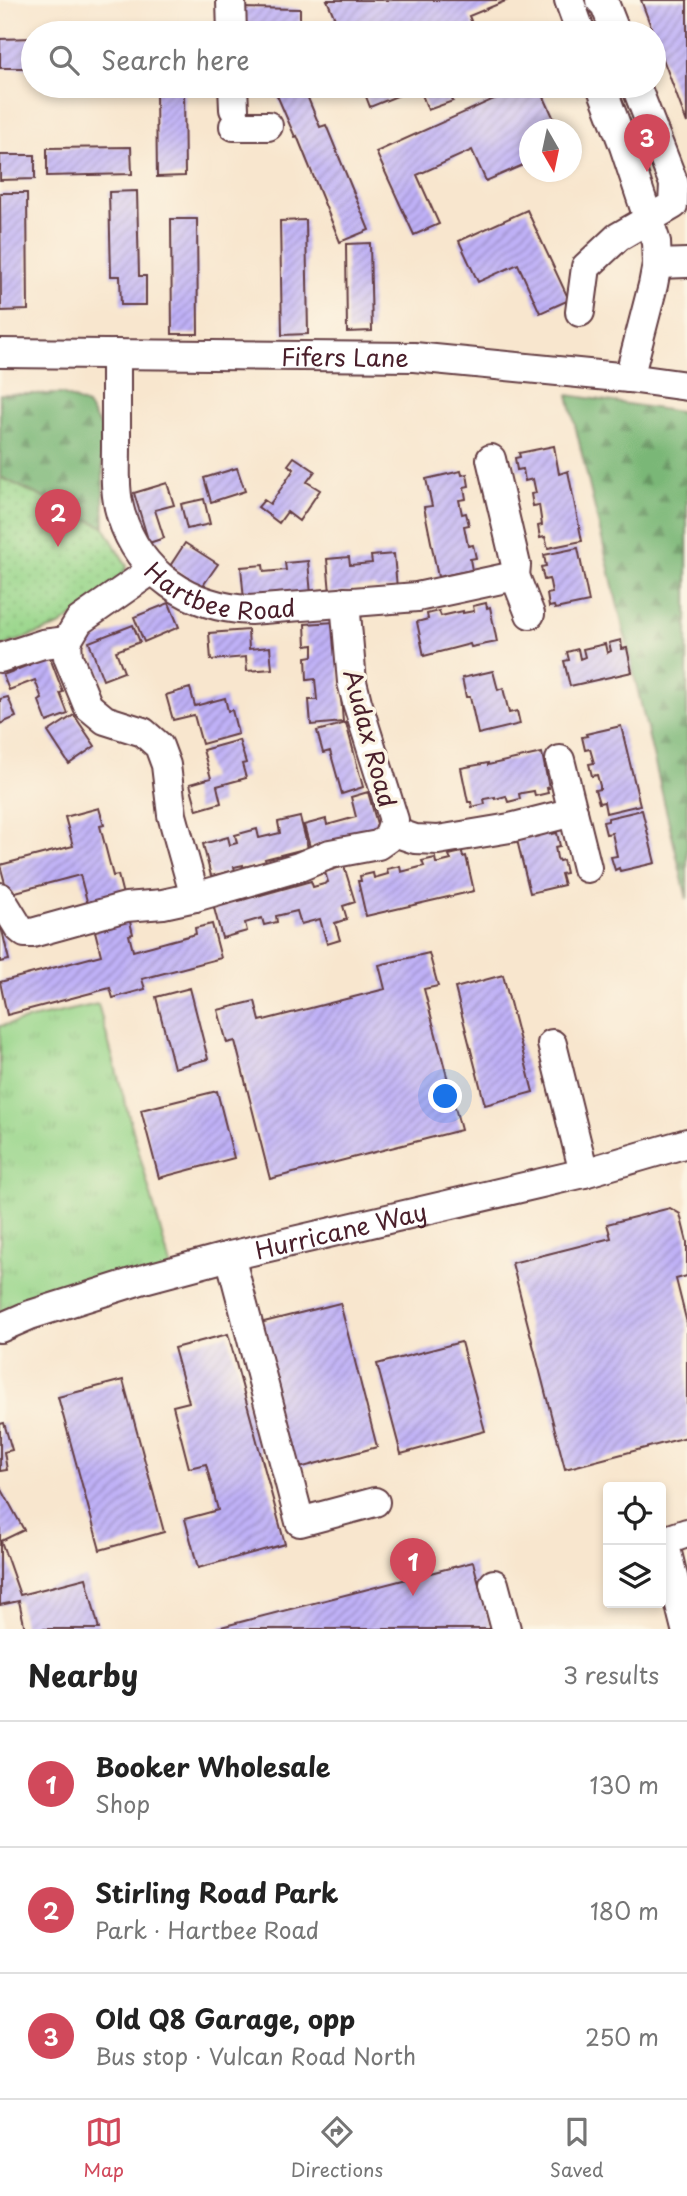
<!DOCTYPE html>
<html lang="en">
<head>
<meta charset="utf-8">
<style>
  :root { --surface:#fff; --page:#f2f2f2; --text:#222; --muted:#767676; --line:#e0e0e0; --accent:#d1495b }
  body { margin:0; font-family:"Playpen Sans",sans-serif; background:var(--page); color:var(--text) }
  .controls { position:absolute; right:21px; bottom:21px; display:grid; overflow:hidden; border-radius:7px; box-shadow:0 4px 10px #0003 }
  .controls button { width:63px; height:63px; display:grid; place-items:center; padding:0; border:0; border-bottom:2px solid var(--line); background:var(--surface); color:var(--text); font:35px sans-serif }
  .compass { position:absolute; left:519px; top:119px; width:63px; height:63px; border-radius:50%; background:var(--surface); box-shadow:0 4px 10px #0003; rotate:171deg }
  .you { position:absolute; left:446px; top:1097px; width:24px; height:24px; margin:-18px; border:5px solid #fff; border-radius:50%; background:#1a73e8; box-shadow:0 0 0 10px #1a73e833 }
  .badge { display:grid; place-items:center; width:46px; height:46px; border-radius:50%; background:var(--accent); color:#fff; font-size:23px; font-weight:700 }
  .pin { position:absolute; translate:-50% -58px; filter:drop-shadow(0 2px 4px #0008) }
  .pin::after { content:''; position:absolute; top:37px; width:24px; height:21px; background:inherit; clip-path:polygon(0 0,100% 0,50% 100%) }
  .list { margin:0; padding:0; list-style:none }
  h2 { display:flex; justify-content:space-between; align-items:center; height:91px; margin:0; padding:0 28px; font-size:30px }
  h2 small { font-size:23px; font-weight:400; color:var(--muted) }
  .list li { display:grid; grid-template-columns:46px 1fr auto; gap:21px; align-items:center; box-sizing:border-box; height:126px; padding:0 28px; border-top:2px solid var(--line) }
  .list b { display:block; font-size:26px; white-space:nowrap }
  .list p { margin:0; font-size:23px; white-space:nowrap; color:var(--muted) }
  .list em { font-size:23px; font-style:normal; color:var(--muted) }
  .icon { flex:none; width:38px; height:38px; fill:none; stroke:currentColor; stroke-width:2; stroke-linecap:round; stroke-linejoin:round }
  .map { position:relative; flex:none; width:687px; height:1629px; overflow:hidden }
  .search { position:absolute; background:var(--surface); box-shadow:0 4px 10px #0003; left:21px; right:21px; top:21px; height:77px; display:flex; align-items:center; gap:18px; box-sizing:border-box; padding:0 24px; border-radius:38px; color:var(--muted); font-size:26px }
  .sheet { height:469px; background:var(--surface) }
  nav { display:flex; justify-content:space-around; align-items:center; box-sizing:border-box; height:98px; border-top:2px solid var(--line); background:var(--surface); font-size:19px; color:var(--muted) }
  nav a { display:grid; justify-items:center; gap:4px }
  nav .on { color:var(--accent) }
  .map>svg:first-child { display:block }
  .grass { fill:url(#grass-tufts); stroke:#727a5b; stroke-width:2 }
  .forest { fill:url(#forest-firs); stroke:#626b51; stroke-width:2 }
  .park { fill:url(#park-dots); stroke:#727a5b; stroke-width:2 }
  .building { fill:url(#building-hatch) }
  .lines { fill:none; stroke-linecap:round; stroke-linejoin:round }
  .minor-casing { stroke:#643d43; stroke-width:32 }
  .minor { stroke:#fff; stroke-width:28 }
  .labels { text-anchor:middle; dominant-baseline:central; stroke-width:7; stroke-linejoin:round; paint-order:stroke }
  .street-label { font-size:24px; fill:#4a1f2b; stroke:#fcf5e5 }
</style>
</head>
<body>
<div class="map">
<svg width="687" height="1629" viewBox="0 0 687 1629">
  <defs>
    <pattern id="grass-tufts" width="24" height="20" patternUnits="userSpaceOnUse" patternTransform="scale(1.75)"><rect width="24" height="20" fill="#99d68b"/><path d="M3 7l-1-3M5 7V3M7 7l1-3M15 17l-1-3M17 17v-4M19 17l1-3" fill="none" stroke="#85b778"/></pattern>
    <pattern id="forest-firs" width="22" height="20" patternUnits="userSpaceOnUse" patternTransform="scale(1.75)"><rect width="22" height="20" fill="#7ab777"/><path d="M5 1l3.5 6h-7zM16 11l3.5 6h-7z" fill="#669462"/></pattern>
    <pattern id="park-dots" width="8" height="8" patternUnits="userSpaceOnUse" patternTransform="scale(1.75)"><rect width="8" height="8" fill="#99d68b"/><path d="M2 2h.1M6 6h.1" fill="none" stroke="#85b778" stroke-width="1.8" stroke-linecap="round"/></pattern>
    <pattern id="building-hatch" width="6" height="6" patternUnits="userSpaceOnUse" patternTransform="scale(1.75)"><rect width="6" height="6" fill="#bfb1f7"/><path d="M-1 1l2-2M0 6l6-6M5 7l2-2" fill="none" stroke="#9d8fc8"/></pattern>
  </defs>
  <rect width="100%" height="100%" fill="#fcf5e5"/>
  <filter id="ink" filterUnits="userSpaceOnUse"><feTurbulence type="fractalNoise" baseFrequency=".0143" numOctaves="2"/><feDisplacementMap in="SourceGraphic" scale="14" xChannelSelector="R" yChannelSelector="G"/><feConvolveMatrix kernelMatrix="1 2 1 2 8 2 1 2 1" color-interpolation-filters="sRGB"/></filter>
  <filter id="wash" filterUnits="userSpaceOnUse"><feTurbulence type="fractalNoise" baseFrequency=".00686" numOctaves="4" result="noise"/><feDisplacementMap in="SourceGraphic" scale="28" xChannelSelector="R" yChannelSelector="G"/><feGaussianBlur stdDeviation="1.57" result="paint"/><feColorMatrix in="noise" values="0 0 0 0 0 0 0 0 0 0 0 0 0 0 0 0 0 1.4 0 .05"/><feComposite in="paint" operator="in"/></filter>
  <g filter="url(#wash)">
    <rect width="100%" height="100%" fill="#f8e6ce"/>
    <path class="grass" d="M98,1004L172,1272L0,1328V1026Z"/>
    <path class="forest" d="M0,394H62L87,405L102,429L104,527L0,477Z
      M568,395L687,413V899Z"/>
    <path class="park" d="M0,477L104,527L127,566L120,583L59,626L0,647Z"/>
    <g id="blocks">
      <path class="building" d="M327,0H508L469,16L476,33H341Z
        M641,0H687V123Z
        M242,8L300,9V33H242Z
        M33,38V68H0V39Z
        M273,86H303L320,127L326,125L369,230L340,242L297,136L295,137Z
        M362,86H447L453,101L428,110L419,87L370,107Z
        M523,86H539L559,130H530V162L486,181L472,150L417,175L439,224L414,235L376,152Z
        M156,91H184L185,176L157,177Z
        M131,147L132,174L47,176V148Z
        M0,155H35V179L0,180Z
        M137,191L139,276H146V305H121L120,276H111L109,192Z
        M0,193H27L28,310L1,311Z
        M527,210L569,300L540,313L518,264L478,282L459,241Z
        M171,219H197L198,334H172Z
        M306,220L308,334L282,335L280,221Z
        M370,243L372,331L347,332L346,244Z
        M554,446L559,474L568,471L582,541L548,548L545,537L540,538L538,526L542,525L539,505L533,506L531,494L536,493L533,479L525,481L523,469L517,470L515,458L520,457L519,453Z
        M294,457L315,471L307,482L320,490L299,521L287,512L279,523L258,507L264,500L270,504L282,487L294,469L288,465Z
        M237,468L245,491L211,502L204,478Z
        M461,471L462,475L467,474L469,486L464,487L466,499L459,500L462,514L466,513L469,525L464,526L468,546L473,545L476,558L470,559L472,570L438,577L424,507L432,506L426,479Z
        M167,483L174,505L155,510L164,538L149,543L134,493Z
        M204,499L210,524L187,529L181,504Z
        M185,543L218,564L202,587L170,566Z
        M578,548L589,602L555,609L554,606L549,607L547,594L552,593L550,582L549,579L544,580L541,567L546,566L544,555Z
        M394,554L397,588L376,589L375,586L351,588V591L330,593L327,559L349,557L350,565L372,563L371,556Z
        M308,561L311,595L289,597V593L265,595L244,600L241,567L263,565L264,572L286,570L285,563Z
        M169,603L179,627L144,642L134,617Z
        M486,603L487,608L490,607L497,642L471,647L470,644L424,656L417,622L428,619L427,614L439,611L441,616L463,611V613L474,611L473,606Z
        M335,622L343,722L311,725L309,700H317L315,679L307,680L306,657L313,656V645L306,646L305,624Z
        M133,625L140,642L116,651L124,672L103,680L89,642Z
        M248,630L249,649L270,647L272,669L247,671L246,657L211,660L209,633Z
        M621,640L622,649L627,648L632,672L570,686L564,661L569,660L567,652L578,649L580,659L585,657L583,649L605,644L607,653L611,651L609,643Z
        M48,653L63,692L60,693L68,714L47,722L39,701L42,699L35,680L9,690L3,675L29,665L27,661Z
        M493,671L498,690L503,688L509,713L517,711L520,724L478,734L470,697H466L462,678Z
        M190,688L195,706L225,698L228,711L232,710L238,734L202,744L194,715L173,720L166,695Z
        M8,697L16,717L0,724V699Z
        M74,715L95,746L69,764L48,732Z
        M346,723L363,787L342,794L330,751L323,753L317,731Z
        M621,726L640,805L606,813L604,802L599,803L595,790L600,789V786L597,775L592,776L589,764L594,763L590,749L585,750L582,737L587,736L586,734Z
        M239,740L246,763L242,764L246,778L217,786L221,803L197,810L190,784L211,778L203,750Z
        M542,753L549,788H547L548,793L535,796L534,791L522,793L519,794L520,799L508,802L506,796L495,799V797L484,799L485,804L472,807L471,802H468L461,768L488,763V765Z
        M368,792L379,831L359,837V834L310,847L304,825L326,819L327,825L356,817L351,797Z
        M99,808L104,825L100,826L113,876L118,875L123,895L88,905L80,875L8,894L0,865L73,846L65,817Z
        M642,810L655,863L620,871L619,868L615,870L611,857L617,856L612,833L606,834L603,822L608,821V818Z
        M300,817L308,848L265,859L266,862L243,867V865L234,867L235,870L211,876L203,844L228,837L230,845L237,843L235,835L257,829L259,838L280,833L278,822Z
        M552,832V834L557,833L560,846L555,847L557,858L559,861L563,860L566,873L561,874L564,885L530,893L517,840Z
        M462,852L463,857L466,856L474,891L366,916L358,881H361L360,876L373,873L374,878L388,874L387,869L400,866L401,872L424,866L422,861L435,858L436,863H439L451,860L449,855Z
        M344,866L355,902L343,906L347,919L335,923L340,940L327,944L320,919L301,924L297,911L276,916L277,922L264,925L262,918L245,923L247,931L222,938L214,908L311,881L313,887L324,884L328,882L325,872Z
        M129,918L133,934L129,935L133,951L196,934L195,928L212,924L221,958L142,979L145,989L113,998L110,988L7,1015L0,982L101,955L94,927Z
        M1,926L9,960L0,962V927Z
        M429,953L438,986L424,989L461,1130L270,1179L235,1041L227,1043L218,1010L255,1001L260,1021L385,989L379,965Z
        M503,975L533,1092L485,1105L455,988Z
        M190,988L208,1059L174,1068L156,997Z
        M217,1091L234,1158L159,1178L141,1110Z
        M670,1208L680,1214L687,1242V1276L676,1279L687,1323V1437L565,1469L512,1263L611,1238L607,1224Z
        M340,1303L377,1447L292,1470L252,1325Z
        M228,1334L285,1544L198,1568L185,1519L218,1510L206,1464L189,1468L173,1406L189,1402L174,1348Z
        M461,1342L485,1431L401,1454L377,1364Z
        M123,1380L164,1532L100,1550L58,1397Z
        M4,1423L12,1450L4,1452L7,1470L0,1471V1424Z
        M0,1486L24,1530L1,1541L20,1595L86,1578L99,1629H25L19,1601L0,1605Z
        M473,1562L491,1629H217V1628Z"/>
    </g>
  </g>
  <g filter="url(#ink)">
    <use href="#blocks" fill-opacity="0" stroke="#643d43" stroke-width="2"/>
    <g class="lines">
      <defs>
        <g id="minor">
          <path d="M231,0L232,33"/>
          <path d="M569,0L581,33"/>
          <path d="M600,0L605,5L616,33"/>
          <path d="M233,86L234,109"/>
          <path d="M601,86L624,146L656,242L657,264L653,285L629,378"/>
          <path d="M234,126H268"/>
          <path d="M657,264L687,263"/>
          <path d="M580,312L586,267L618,237L673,205L674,184L636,86"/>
          <path id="s1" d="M0,353L414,357L629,378L687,386"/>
          <path id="s2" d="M116,354C116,385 116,415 116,446C116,469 114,493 121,515C140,575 190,607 250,610L417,597L515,576L530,614"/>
          <path d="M491,459L516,565L515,576"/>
          <path d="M67,641L68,657L88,706L105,720L143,732L159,746L166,765L172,815L195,897"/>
          <path d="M0,658L43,644L67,641L79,621L152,570"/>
          <path d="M560,760L573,812"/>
          <path d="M391,831L415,839L438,840L510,828L573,812L587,868"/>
          <path d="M0,897L19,928L25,933H32L126,907L163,904L195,897L299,867L330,854L378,845L388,838L394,820L357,702L352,682L345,602"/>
          <path d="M552,1044L584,1173"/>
          <path d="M230,1256L300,1522L375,1502"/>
          <path id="s3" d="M0,1328L30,1315L144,1279L230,1256L584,1173L687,1143"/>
          <path d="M494,1584L506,1629"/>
          <path d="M686,1629L664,1541L687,1533"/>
        </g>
      </defs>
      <use href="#minor" class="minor-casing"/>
      <use href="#minor" class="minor"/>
    </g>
  </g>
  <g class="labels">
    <g class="street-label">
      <text stroke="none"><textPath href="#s1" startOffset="345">Fifers Lane</textPath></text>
      <text stroke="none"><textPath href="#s2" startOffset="299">Hartbee Road</textPath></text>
      <text transform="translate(371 738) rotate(75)">Audax Road</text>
      <text stroke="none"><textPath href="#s3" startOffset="355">Hurricane Way</textPath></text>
    </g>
  </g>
</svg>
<div class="controls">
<button><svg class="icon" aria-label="locate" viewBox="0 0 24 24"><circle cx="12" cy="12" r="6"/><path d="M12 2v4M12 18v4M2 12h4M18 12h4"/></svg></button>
<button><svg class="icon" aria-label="layers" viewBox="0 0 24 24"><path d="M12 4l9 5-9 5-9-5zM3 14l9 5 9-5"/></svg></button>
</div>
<svg class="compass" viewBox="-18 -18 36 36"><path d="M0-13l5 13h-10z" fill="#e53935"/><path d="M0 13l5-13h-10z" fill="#767676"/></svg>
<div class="you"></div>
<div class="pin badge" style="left:413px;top:1596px">1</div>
<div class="pin badge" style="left:58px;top:547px">2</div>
<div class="pin badge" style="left:647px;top:172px">3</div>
<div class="search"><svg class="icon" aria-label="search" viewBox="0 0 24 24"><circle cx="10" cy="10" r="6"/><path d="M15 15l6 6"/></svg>Search here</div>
</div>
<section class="sheet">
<h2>Nearby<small>3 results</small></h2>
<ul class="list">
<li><span class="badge">1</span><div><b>Booker Wholesale</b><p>Shop</p></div><em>130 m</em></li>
<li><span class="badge">2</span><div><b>Stirling Road Park</b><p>Park · Hartbee Road</p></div><em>180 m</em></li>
<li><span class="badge">3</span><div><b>Old Q8 Garage, opp</b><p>Bus stop · Vulcan Road North</p></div><em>250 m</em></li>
</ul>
</section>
<nav>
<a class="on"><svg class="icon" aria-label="map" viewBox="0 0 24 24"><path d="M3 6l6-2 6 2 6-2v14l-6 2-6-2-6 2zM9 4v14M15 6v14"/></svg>Map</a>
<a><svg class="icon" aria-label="directions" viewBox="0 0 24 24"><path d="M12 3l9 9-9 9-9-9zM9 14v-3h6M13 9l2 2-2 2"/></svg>Directions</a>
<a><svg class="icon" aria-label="saved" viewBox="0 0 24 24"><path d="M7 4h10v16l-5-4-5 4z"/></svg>Saved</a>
</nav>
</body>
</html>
